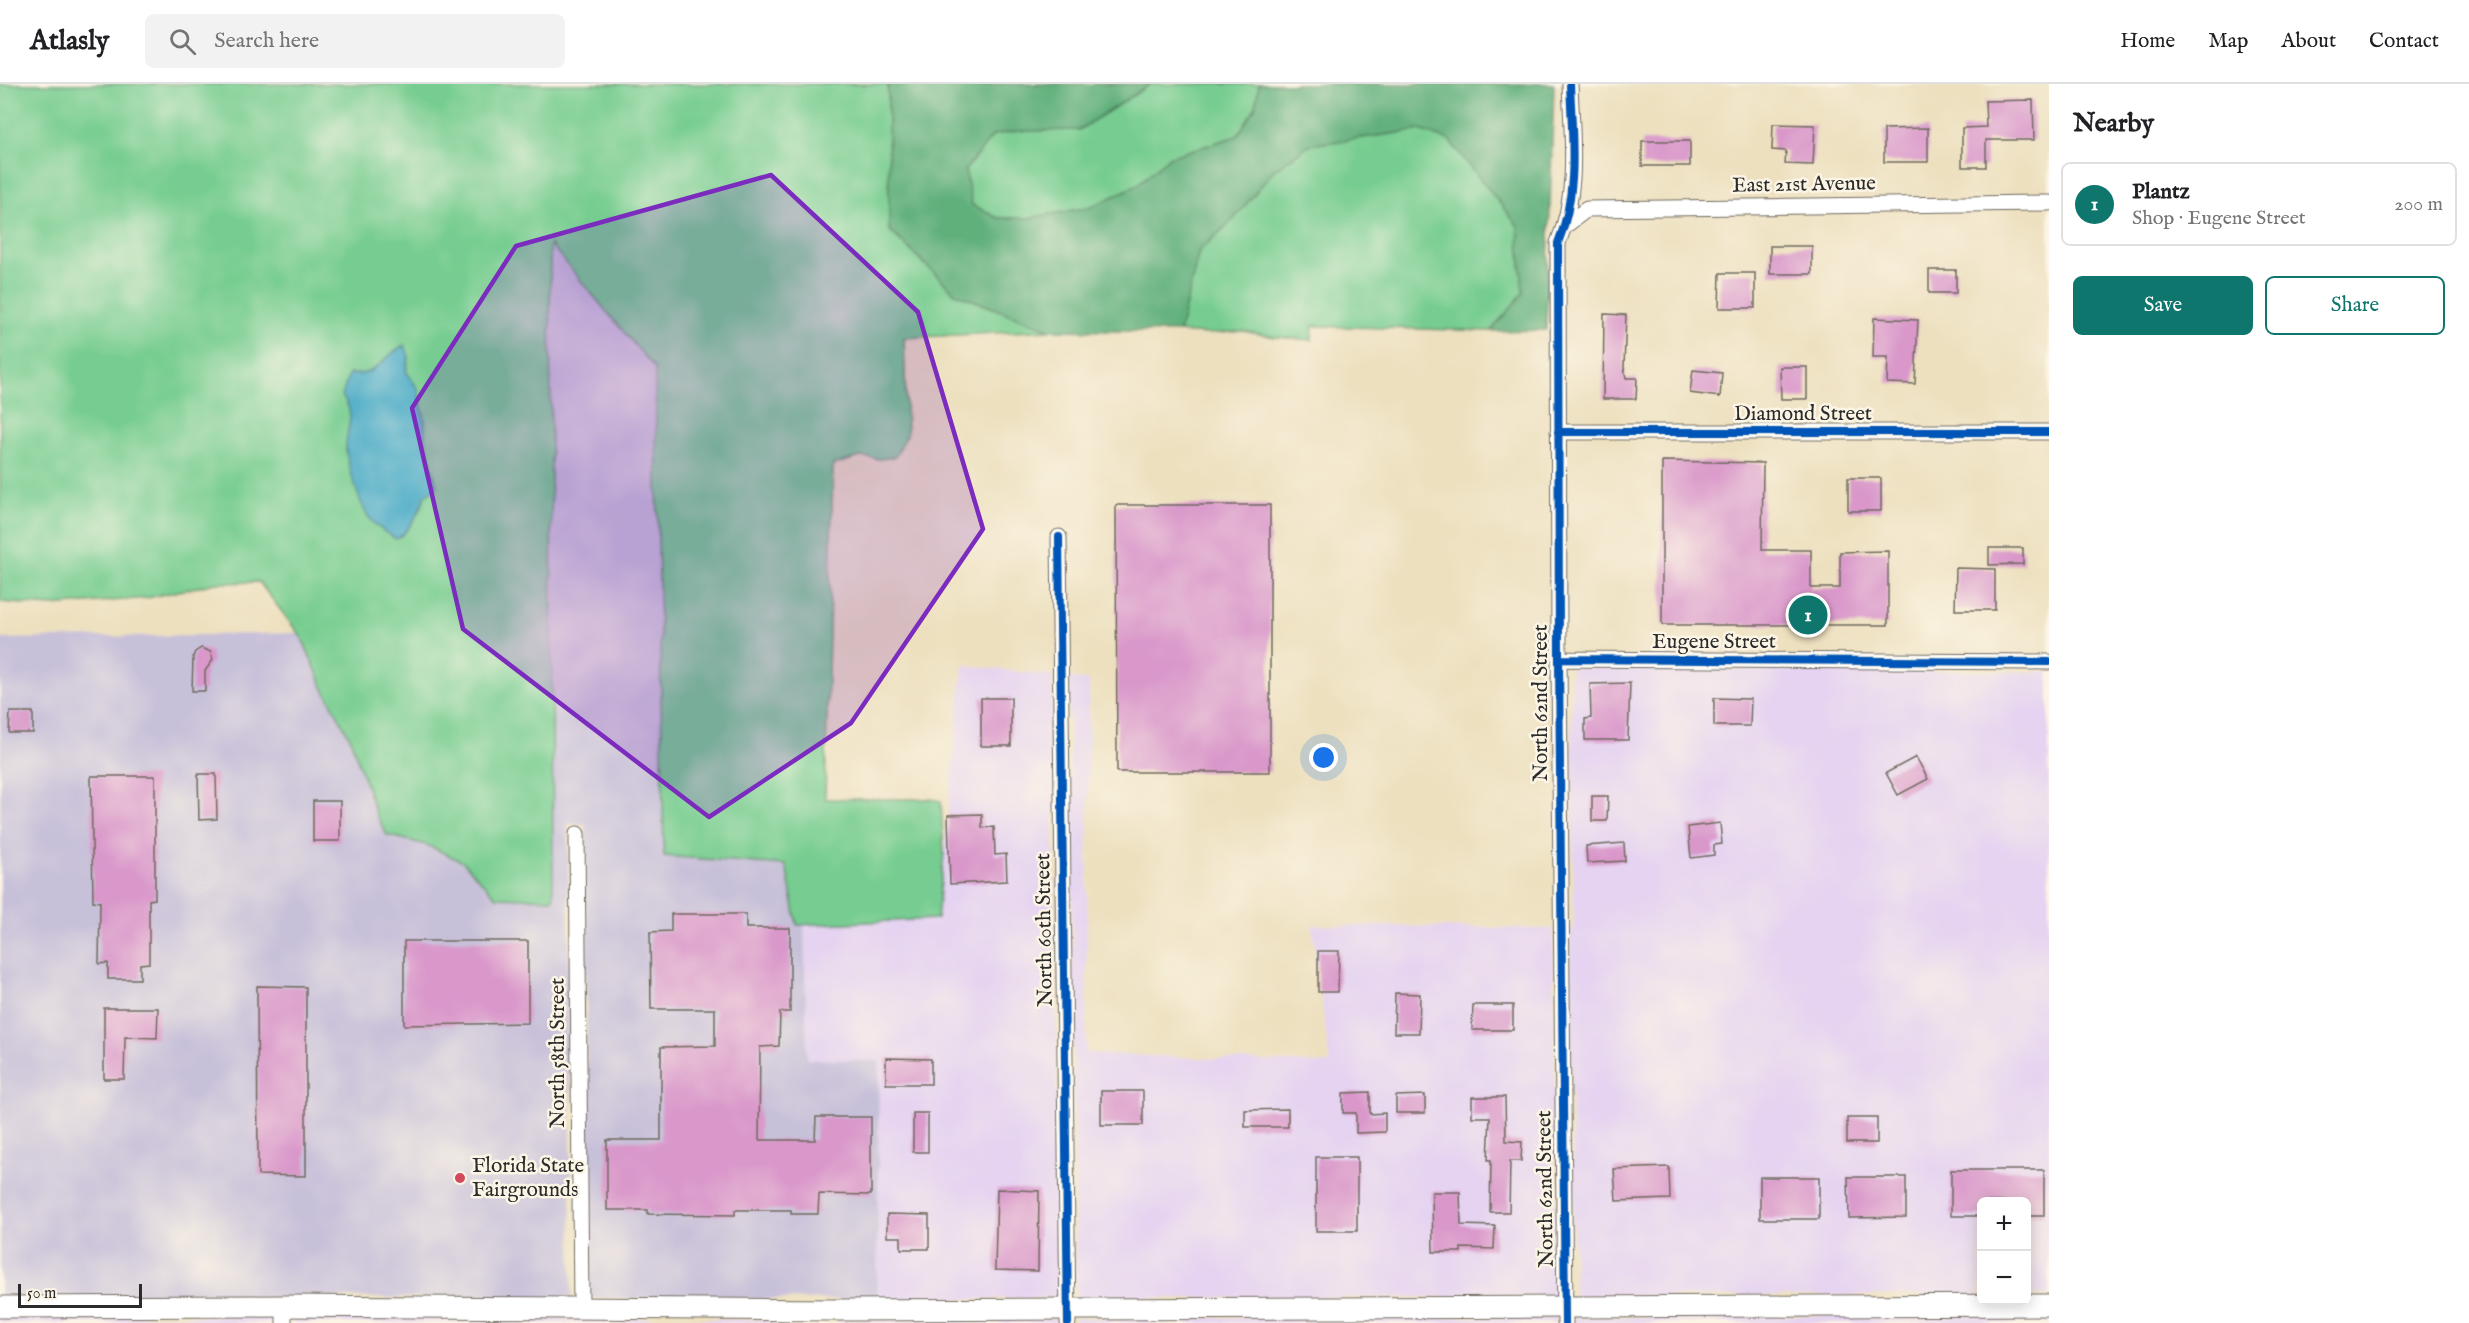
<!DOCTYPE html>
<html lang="en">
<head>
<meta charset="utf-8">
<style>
  :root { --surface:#fff; --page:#f2f2f2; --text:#202124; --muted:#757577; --line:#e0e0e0; --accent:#0f766e }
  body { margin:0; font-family:"IM FELL English",serif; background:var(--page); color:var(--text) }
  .controls { position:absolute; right:18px; bottom:18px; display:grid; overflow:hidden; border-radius:9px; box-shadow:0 3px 15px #0003 }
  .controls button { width:54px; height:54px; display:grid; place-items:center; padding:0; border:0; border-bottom:2px solid var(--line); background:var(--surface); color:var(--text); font:30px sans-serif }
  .scale { position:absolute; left:18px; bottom:15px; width:124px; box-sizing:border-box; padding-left:6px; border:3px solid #2b2b2b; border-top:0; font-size:16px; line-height:21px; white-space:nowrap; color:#2b2b2b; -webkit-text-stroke:4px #fcf5e5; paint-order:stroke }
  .you { position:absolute; left:1324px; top:674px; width:21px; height:21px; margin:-15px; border:4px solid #fff; border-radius:50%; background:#1a73e8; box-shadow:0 0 0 9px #1a73e833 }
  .badge { display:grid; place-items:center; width:39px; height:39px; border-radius:50%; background:var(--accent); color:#fff; font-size:20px; font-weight:700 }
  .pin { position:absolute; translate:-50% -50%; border:3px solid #fff; box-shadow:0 2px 6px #0006 }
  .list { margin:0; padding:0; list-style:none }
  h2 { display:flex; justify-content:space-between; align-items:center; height:78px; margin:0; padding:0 24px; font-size:26px }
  h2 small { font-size:20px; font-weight:400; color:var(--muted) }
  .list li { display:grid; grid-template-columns:39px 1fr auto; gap:18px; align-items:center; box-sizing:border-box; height:84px; margin:0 12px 12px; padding:0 12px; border:2px solid var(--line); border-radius:9px }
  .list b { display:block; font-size:22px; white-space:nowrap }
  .list p { margin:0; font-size:20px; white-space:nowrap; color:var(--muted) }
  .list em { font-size:20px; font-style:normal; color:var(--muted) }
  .actions { display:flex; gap:12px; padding:18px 24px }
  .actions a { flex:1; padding:14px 0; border:2px solid var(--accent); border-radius:9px; text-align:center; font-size:21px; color:var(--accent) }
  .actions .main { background:var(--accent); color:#fff }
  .icon { flex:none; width:33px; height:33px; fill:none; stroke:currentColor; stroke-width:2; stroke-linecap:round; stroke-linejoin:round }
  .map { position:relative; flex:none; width:2049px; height:1239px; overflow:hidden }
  header { display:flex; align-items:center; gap:36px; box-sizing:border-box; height:84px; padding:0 30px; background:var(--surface); border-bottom:2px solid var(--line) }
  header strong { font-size:28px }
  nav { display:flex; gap:33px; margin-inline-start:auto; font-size:21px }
  .search { width:420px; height:54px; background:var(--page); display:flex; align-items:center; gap:15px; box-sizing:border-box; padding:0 21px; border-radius:9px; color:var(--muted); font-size:22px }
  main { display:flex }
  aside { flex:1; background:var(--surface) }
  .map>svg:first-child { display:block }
  .built { fill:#e5d3f1 }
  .industrial { fill:#c7c0d9 }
  .green { fill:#77cd91; stroke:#517c5e; stroke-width:1.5; fill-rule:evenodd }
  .forest { fill:#61b07b; stroke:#466e53; stroke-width:1.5 }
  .water { fill:#48abc7; stroke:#3a6b79; stroke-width:1.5 }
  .building { fill:#d997ca }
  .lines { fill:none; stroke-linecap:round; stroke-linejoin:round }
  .minor-casing { stroke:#6f6a5f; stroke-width:17 }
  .secondary-casing { stroke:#6f6a5f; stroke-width:23 }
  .minor { stroke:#fff; stroke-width:15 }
  .secondary { stroke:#fff; stroke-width:21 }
  .cycleway-casing { stroke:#fcf5e5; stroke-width:11 }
  .cycleway { stroke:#0057b8; stroke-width:8 }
  .marked { fill:#7b2cbf; fill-opacity:0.2; stroke:#7b2cbf; stroke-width:4.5; stroke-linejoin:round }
  .poi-dot { fill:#d1495b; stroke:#fcf5e5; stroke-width:2 }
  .labels { text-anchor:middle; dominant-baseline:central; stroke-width:5; stroke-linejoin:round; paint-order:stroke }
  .street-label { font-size:21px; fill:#2b2b2b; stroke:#fcf5e5 }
  .poi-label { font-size:21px; fill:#2b2b2b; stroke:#fcf5e5; text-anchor:start }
</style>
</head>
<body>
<header>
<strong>Atlasly</strong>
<div class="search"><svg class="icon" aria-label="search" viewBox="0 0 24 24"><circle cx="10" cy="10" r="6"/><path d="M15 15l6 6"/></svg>Search here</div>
<nav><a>Home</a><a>Map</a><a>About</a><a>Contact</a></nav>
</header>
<main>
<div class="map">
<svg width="2049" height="1239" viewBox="0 0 2049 1239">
  <rect width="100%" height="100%" fill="#fcf5e5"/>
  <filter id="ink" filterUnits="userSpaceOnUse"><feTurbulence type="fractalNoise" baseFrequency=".0167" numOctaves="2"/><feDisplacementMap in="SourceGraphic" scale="12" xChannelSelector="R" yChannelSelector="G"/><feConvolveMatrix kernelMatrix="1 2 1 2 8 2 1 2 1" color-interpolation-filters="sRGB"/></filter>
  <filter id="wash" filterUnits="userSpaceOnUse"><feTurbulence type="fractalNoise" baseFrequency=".008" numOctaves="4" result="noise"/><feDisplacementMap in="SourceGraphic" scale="24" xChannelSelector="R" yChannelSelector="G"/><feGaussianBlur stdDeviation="1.35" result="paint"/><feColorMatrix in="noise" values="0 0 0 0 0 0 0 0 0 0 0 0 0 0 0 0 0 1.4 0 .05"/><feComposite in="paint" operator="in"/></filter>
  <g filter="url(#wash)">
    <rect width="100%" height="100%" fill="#ede0bf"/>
    <path class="built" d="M963,581L1052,592L1059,1214L877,1216L879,977L807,976L804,841L937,835Z
      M1571,584L2049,588V1211H2027L2026,1118H1982L1981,1211L1574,1213L1570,845H1574Z
      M1069,594L1089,597L1086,969L1330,980L1312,841L1553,845L1556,1213L1076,1214Z
      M2049,1230V1239H1574V1233Z
      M0,1232H275V1239H0Z
      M292,1232L820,1236V1239H293Z
      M1556,1233V1239H1076V1234Z
      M1059,1234V1239H837V1236Z"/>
    <path class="industrial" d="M549,159L655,285L664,772L786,781L797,840L804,841L807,975L879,977L877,1216L589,1214L585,740H568L572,1214L0,1213V555L298,549L302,554L324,605L350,654L376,730L387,751L427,761L463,778L496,813L553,815Z"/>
    <path class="green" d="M0,0H888L889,146L955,209L1050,246L904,254L907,351L895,373L880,375L860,373L833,381L825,715H931L941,717L944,770L937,835L797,841L786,781L664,772L655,285L550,160L553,815L496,813L463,778L427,761L387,751L376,730L350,654L324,605L302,554L259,498L216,499L147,514L51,522L0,518ZM401,262L409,273L406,287L418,305L425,337V354L437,403L425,411L422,422L402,452L388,450L366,429L348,346L352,330L349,320V290L363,291L378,284L384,276L392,272Z
      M1151,0H1259L1255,24L1237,52L1169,73L1137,101L1091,123L1030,134H998L972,121L965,86L993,51L1018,47L1079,46Z
      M1420,46L1449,56L1518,142L1523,209L1491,247L1313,242L1312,256L1275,253L1243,247L1207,250L1179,248L1199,167L1234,135L1274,86L1309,61Z"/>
    <path class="forest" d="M888,0H1151L1079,46L1018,47L993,51L965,86L972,121L998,134H1030L1091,123L1137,101L1169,73L1237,52L1255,24L1259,0H1554L1546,246L1491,247L1523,209L1518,142L1449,56L1420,46L1309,61L1274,86L1234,135L1199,167L1179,248L1050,246L955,209L889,145Z"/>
    <path class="water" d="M405,261L409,273L406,287L418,305L425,337V354L428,370L437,403L425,411C421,425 409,449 396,455C385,449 374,441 367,431C360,419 346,378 346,364C346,342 357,332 342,312L349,290C378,293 382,272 405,261Z"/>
    <g id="blocks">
      <path class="building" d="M2033,16L2034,56H1986V83H1962V44L1986,43L1985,17Z
        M1773,40L1815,41L1813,81L1785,80L1786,67L1772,66Z
        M1928,44V78H1884V45Z
        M1642,57H1690V82H1642Z
        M1770,162H1812V190H1770Z
        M1929,186H1956V209H1929Z
        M1720,189H1755V224H1719Z
        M1604,230L1626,231L1624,283L1626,294H1637L1636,315H1603Z
        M1874,234L1918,236L1915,300L1887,299L1888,273H1873Z
        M1780,283H1807V315H1781Z
        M1693,286L1722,289L1720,313L1690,309Z
        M1662,377L1763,379L1762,466H1811V504H1840V468L1888,467V541H1662Z
        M1848,394H1881V427H1848Z
        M1116,421H1270V688H1117Z
        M1989,464H2023V480L1989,481Z
        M1956,484L1995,485V526H1955Z
        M201,564L211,568L213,576L205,587V607H192L193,573L195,568Z
        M1630,599L1628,656H1585V635L1591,634L1590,600Z
        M981,614H1011V662H981Z
        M1714,614L1751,615L1750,642H1714Z
        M10,628H33V649H9Z
        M1916,673L1928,695L1898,711L1886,689Z
        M198,690H216L217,735L199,736Z
        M91,692H155V815L149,816V879L140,880V895H108V879L99,880L100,818L93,817Z
        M1592,712H1608L1607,737H1592Z
        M313,717H340V757H313Z
        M982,730V744L994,743L995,771L1006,770L1007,797L950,800L948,731Z
        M1720,739L1722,760L1714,761V771L1691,774L1688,743Z
        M1624,759L1625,777L1587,779L1586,762Z
        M671,830H746V844H790V928H780L779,962L760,963L759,1056H815L816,1033H871V1111L819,1110L818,1130H791V1126H735V1131L648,1130V1126H607V1056H661V963L715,962V925H651L650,848L671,847Z
        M404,857H528V939L404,941Z
        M1318,867H1339L1338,908H1318Z
        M257,902L306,903V1092L258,1091Z
        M1395,909L1420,910L1419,949H1394Z
        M1473,921H1513V946H1472Z
        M104,924H158L157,954L125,953L124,995H104Z
        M886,974L931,975V1000H886Z
        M1101,1007H1143V1041H1101Z
        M1370,1008V1030L1385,1029V1048L1356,1049V1029H1343V1009Z
        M1425,1011V1029H1396V1012Z
        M1472,1013H1505L1506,1057L1522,1058L1521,1077H1510L1509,1128H1490L1491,1076H1488L1490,1033H1472Z
        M1288,1025V1043H1245V1026Z
        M913,1029H928V1068H913Z
        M1847,1034H1877V1059H1847Z
        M1316,1073H1357V1147H1316Z
        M1669,1083L1670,1115L1616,1117L1614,1085Z
        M1951,1086H2044V1132H2026V1118H1982V1132H1951Z
        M1760,1093H1819V1135H1760Z
        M1848,1093H1906V1133L1849,1134Z
        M997,1105L1039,1107L1038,1187L995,1186Z
        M1432,1108H1460L1461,1141L1495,1142L1494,1165L1461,1164V1168H1433Z
        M887,1130L929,1131V1165H901V1153H887Z"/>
    </g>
  </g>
  <g filter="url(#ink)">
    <use href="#blocks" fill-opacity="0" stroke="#6f6a5f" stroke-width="1.5"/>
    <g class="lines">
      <defs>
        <path id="minor" d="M1565,142L1587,125L2049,119
          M1558,348H2049
          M1059,453L1068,1239
          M1559,575L2049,578
          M577,750L581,1224
          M284,1222V1239
          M1565,1239L1559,575L1558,159C1579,109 1572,53 1570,0"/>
        <path id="secondary" d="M0,1223L284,1222L836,1226L2049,1221"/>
      </defs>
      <use href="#minor" class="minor-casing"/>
      <use href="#secondary" class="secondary-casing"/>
      <use href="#minor" class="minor"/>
      <use href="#secondary" class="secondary"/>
      <defs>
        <path id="cycleway" d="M1558,348H2049
          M1059,453L1068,1239
          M1559,575L2049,578
          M1565,1239L1559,575L1558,159C1579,109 1572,53 1570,0"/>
      </defs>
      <use href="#cycleway" class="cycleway-casing"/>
      <use href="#cycleway" class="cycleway"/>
    </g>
  </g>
  <path class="marked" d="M771,91L918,228L983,445L851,639L709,733L463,545L412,324L516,162Z"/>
  <circle class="poi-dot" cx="460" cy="1094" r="6"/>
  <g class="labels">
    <g class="street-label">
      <text transform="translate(1804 101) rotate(-1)">East 21st Avenue</text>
      <text x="1803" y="330">Diamond Street</text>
      <text x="1714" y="558">Eugene Street</text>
      <text transform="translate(1541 619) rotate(-90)">North 62nd Street</text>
      <text transform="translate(1045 846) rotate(-91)">North 60th Street</text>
      <text transform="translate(558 969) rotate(-90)">North 58th Street</text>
      <text transform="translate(1546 1105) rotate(-91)">North 62nd Street</text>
    </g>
    <g class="poi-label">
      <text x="472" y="1082">Florida State<tspan x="472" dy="24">Fairgrounds</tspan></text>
    </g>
  </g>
</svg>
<div class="controls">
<button>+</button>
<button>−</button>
</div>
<div class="scale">50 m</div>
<div class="you"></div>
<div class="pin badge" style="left:1808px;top:531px">1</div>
</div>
<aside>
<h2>Nearby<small></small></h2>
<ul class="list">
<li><span class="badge">1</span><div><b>Plantz</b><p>Shop · Eugene Street</p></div><em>200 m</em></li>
</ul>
<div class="actions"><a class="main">Save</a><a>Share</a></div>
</aside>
</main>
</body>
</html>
